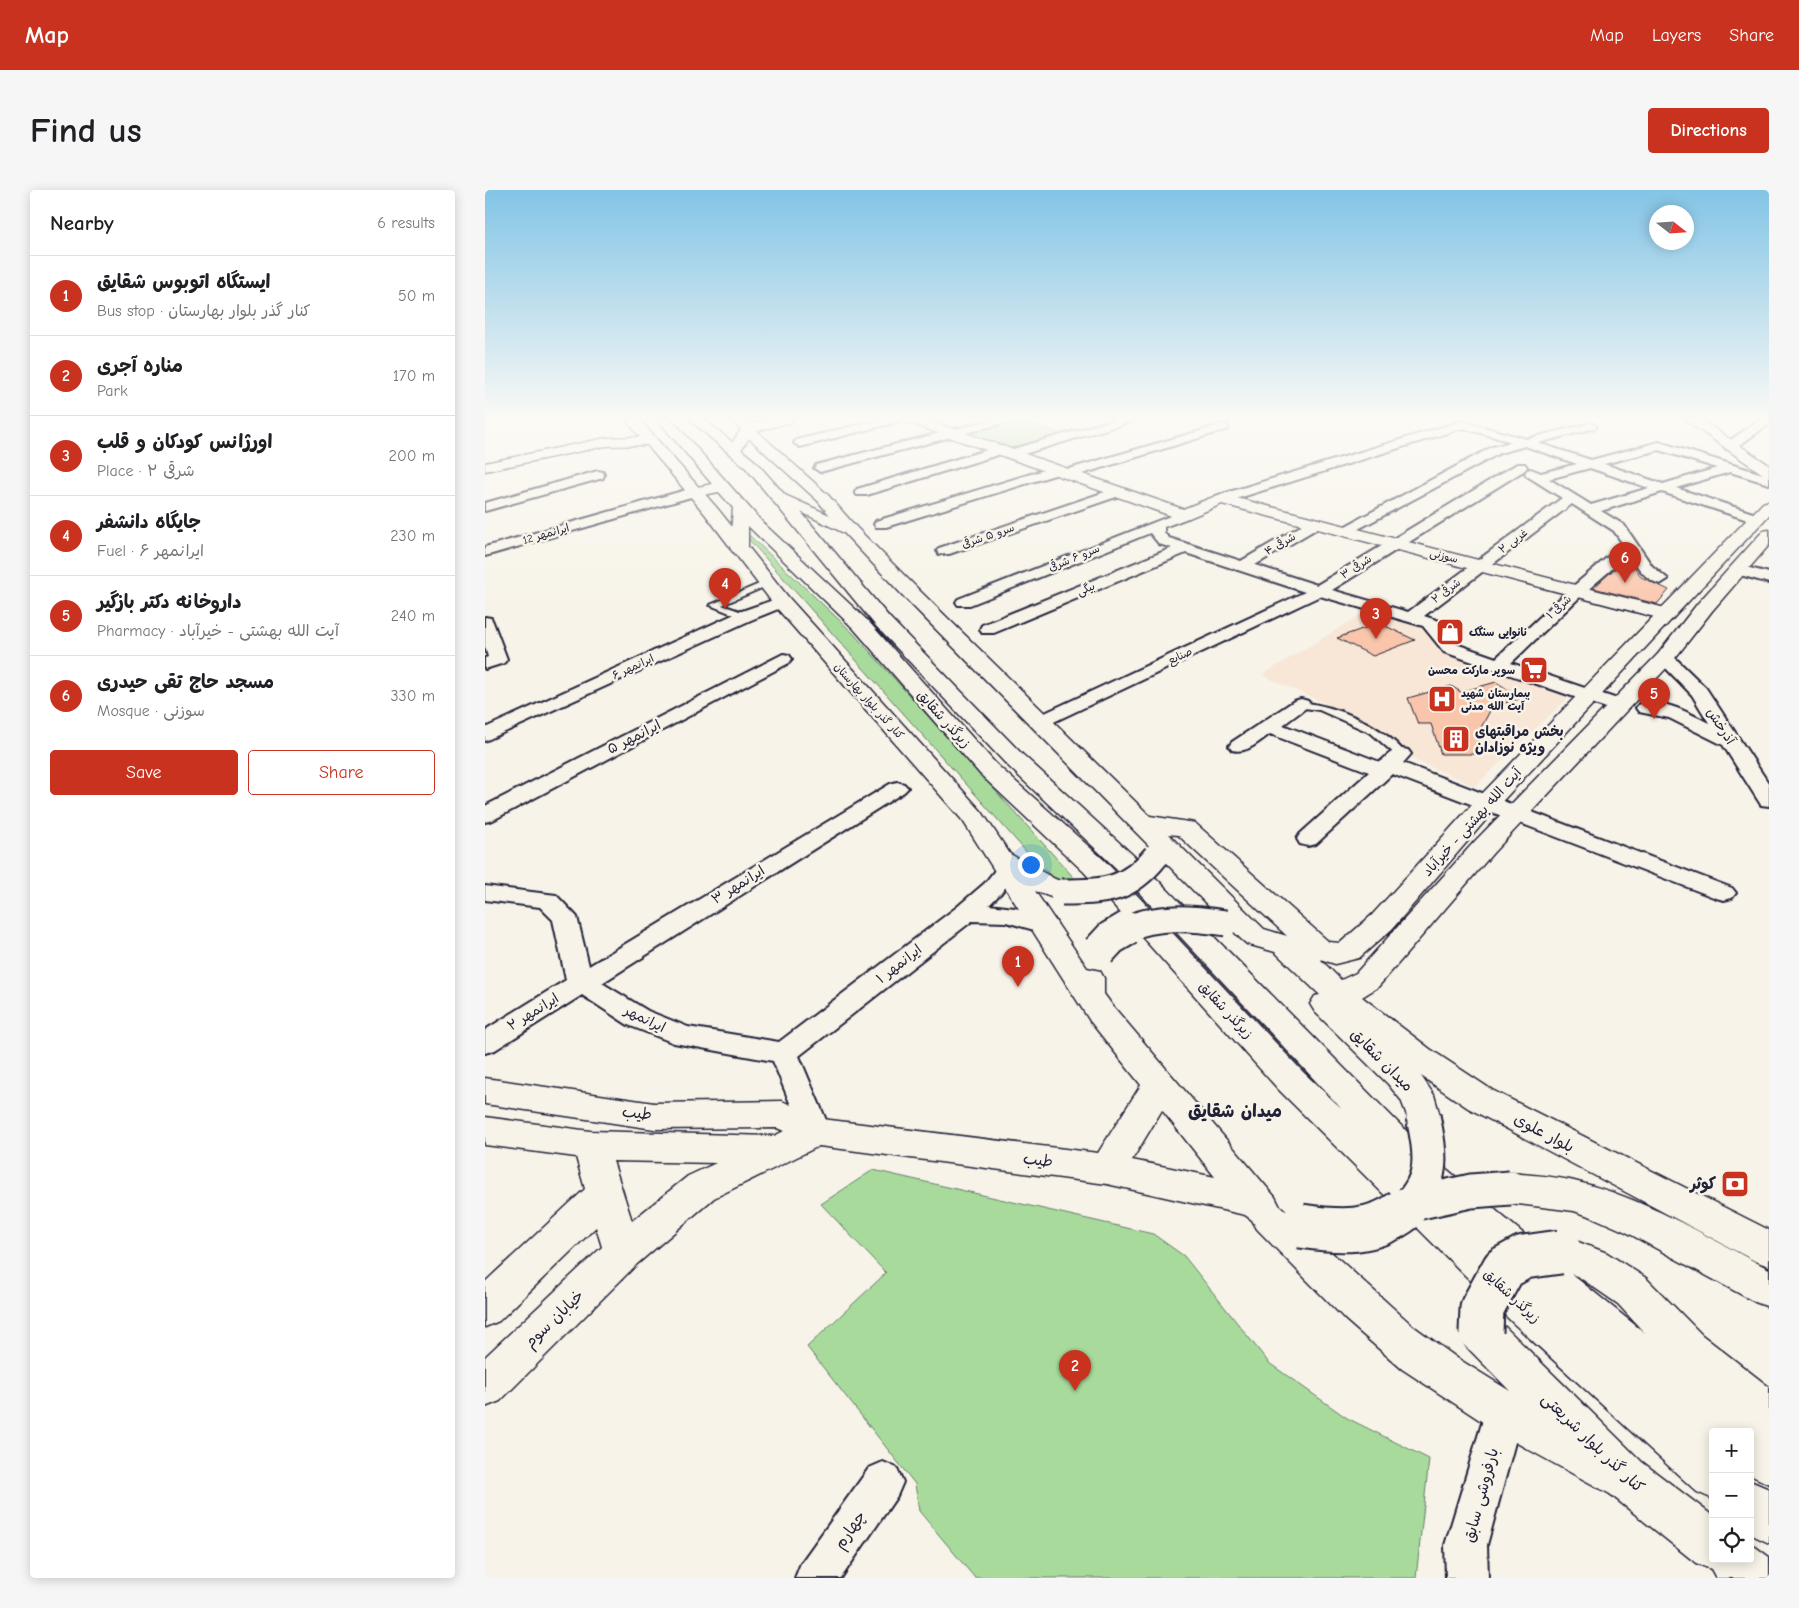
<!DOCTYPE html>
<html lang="en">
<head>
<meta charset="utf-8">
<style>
  :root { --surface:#fff; --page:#f6f6f6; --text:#202124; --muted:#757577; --line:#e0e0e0; --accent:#c8321e }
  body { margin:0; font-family:"Comic Neue","Playpen Sans Arabic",sans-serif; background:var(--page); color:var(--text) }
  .controls { position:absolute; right:15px; bottom:15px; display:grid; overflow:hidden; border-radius:5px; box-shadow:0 2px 12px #0003 }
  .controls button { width:45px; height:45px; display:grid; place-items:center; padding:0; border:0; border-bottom:1px solid var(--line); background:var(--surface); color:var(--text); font:25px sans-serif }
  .compass { position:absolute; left:1164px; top:15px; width:45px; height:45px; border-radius:50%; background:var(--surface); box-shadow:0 2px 12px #0003; rotate:107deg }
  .you { position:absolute; left:545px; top:674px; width:18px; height:18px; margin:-12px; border:4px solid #fff; border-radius:50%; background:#1a73e8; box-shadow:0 0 0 8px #1a73e833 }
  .badge { display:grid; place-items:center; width:32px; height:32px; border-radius:50%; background:var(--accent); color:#fff; font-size:16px; font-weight:700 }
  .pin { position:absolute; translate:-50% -41px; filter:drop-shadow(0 1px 2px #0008) }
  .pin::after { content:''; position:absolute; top:26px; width:18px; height:15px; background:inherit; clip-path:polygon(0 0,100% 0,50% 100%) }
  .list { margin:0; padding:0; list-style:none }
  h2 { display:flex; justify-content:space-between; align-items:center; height:65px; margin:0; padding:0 20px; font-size:21px }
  h2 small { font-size:16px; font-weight:400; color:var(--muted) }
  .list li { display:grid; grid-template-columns:32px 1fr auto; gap:15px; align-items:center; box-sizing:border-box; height:80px; padding:0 20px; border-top:1px solid var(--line) }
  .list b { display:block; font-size:19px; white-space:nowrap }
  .list p { margin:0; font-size:16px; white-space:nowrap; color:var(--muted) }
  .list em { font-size:16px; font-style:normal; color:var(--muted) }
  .actions { display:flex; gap:10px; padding:15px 20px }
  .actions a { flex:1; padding:11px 0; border:1px solid var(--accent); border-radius:5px; text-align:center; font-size:18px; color:var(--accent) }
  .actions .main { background:var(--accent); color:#fff }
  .icon { flex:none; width:28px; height:28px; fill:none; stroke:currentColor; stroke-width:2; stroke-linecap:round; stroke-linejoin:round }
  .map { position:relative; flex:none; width:1284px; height:1388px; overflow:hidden; border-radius:5px }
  header { display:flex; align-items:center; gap:30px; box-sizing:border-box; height:70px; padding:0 25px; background:var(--accent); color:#fff }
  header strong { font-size:24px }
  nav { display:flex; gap:28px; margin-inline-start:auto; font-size:18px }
  .intro { display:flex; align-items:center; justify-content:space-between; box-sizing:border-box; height:120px; padding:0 30px }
  h1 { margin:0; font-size:35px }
  .button { padding:12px 22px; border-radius:5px; background:var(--accent); color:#fff; font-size:18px; font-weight:700 }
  main { display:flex; gap:30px; padding:0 30px }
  aside { flex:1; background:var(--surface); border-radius:5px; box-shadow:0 2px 12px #0003 }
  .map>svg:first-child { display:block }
  .built { fill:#f8e6d6 }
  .green { fill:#a8da9c; stroke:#657e6c }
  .building { fill:#fac6ab; stroke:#22223b }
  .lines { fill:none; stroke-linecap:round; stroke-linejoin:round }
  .service-casing { stroke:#22223b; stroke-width:4 }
  .minor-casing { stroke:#22223b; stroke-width:4 }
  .tertiary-casing { stroke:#22223b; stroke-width:3 }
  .secondary-casing { stroke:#22223b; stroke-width:3 }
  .primary-casing { stroke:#22223b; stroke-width:3 }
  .service { fill:#f7f3e8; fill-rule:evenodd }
  .minor { fill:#f7f3e8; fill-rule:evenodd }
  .tertiary { fill:#f7f3e8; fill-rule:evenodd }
  .secondary { fill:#f7f3e8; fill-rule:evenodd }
  .primary { fill:#f7f3e8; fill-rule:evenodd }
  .secondary-bridge-far2-casing { stroke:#22223b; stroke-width:29; stroke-linecap:butt }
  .secondary-bridge-far1-casing { stroke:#22223b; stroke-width:37; stroke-linecap:butt }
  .secondary-bridge-casing { stroke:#22223b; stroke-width:47; stroke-linecap:butt }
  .secondary-bridge-far2 { stroke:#f7f3e8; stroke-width:25 }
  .secondary-bridge-far1 { stroke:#f7f3e8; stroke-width:33 }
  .secondary-bridge { stroke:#f7f3e8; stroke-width:43 }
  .labels { text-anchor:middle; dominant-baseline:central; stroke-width:5; stroke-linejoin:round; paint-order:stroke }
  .far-street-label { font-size:11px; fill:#22223b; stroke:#f7f3e8 }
  .far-poi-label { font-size:11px; font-weight:bold; fill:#22223b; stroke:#f7f3e8; text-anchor:start }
  .street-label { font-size:14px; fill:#22223b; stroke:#f7f3e8 }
  .poi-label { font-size:14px; font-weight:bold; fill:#22223b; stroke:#f7f3e8; text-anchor:start }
  .near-street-label { font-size:16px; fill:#22223b; stroke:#f7f3e8 }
  .near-poi-label { font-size:16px; font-weight:bold; fill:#22223b; stroke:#f7f3e8; text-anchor:end }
  .near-neighbourhood-label { font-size:18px; font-weight:bold; fill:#22223b; stroke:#f7f3e8 }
</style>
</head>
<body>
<header>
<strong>Map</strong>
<nav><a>Map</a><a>Layers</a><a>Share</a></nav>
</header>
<div class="intro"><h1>Find us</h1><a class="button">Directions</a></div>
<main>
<aside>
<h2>Nearby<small>6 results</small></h2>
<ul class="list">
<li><span class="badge">1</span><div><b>ایستگاه اتوبوس شقایق</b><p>Bus stop · کنار گذر بلوار بهارستان</p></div><em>50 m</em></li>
<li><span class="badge">2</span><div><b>مناره آجری</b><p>Park</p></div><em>170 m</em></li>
<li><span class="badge">3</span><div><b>اورژانس کودکان و قلب</b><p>Place · شرقی ۲</p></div><em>200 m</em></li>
<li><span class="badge">4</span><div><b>جایگاه دانشفر</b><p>Fuel · ایرانمهر ۶</p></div><em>230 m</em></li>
<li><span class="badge">5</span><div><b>داروخانه دکتر بازگیر</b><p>Pharmacy · آیت الله بهشتی - خیرآباد</p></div><em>240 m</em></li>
<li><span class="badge">6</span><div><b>مسجد حاج تقی حیدری</b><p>Mosque · سوزنی</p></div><em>330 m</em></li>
</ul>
<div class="actions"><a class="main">Save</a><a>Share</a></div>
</aside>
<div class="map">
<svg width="1284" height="1388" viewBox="0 0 1284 1388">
  <rect width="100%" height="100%" fill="#f7f3e8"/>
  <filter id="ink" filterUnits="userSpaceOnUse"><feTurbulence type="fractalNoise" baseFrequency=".02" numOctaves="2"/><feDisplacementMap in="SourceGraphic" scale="10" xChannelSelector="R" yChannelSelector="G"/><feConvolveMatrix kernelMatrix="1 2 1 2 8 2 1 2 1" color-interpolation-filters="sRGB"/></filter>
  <g filter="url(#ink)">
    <path class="built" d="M881,422L916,428L938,436L952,455V459L1085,506L990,596L932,571L900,540L777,485Z"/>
    <path class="green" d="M536,231L581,245L530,260L483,244Z
      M259,344H263L368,443L591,690L573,691L553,675Z
      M388,980L668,1044L699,1066L784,1173L862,1228L944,1269L931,1388H490L434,1321L430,1294L322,1157L401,1083L336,1014Z"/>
    <path class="building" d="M1143,367L1156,387L1184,400L1172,414L1108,398Z
      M894,433L930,450L888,466L852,448Z
      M1011,492L1037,508L1007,517L991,547L998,564H956L946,534H933L923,508L966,496L976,502Z"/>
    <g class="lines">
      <defs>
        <path id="service" d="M279,392L286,394L237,415L263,424V428H257L225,415Z
          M816,512C852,516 898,535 921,564L916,567L912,566L886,543L834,520L812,517L811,515Z"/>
        <path id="minor" d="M398,229H418L416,231L315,257L309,253L311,250Z
          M509,229H528L526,231L335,282L329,278L331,275Z
          M632,229H650L648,231L529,267H521L519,264L521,261Z
          M1276,229H1284V234L1249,259H1241L1239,256L1241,253Z
          M977,231L1041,249L1106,233L1112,236L1110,238L1053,253L1106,270L1174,252L1284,286V294L1245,282L1191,298L1277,326L1279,329L1272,333L1177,302L1116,321L1139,335L1167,376L1183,389L1175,394C1160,390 1152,376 1144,364L1098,404L1026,473L1141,512L1143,516L1141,520H1127L959,462L938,436L835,406L556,538L549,536L546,532L549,528L820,402L701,363L509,443H497L495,439L497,435L687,358L674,354L665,343L485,415H473L471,412L473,409L698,321L703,322L705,325L703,328L679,337V343L684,348L756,371L826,330H836L838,333L836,336L770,375L832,395L1032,274H1040L1042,277L1040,280L847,400L923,422L1077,308L1042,286L1040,283L1042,280L1046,279L1056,283L1092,274L1040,256L1015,263L862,345L857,344L855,341L857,338L1007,257L1027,252L978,238L741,312L736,313L729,309L731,306ZM1174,260L1232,278L1178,294L1119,274ZM1105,278L1164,298L1106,315L1064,289ZM1087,314L1129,341L1138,354L1086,398L1011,468L971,454L954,431L939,426Z
          M739,234L743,235V239L587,287H577L576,284L577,281Z
          M515,256L519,257L521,260L519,263L382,305H372L370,302L372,299Z
          M572,276L576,277L578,280L576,283L401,337H391L389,334L391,331Z
          M113,281L118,282L119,285L118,288L0,321V313Z
          M208,298L215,302L213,305L0,366V357Z
          M632,298L639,302L637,305L464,364H454L452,361L454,358Z
          M1253,375L1284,383V393L1248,383L1245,380L1248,377Z
          M297,407L303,409L305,412L303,415L266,430L0,551V538L254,422Z
          M0,427L6,428L8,432L22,469L19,473L0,479V468L3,467L0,457Z
          M1180,463L1186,464L1221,498L1284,594V616L1276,615L1238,555L1184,528L1154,522L1151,518L1154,514C1178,508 1204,523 1224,533L1207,505L1171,468L1174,464Z
          M298,464L304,465L307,469L304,473L8,630L0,632V616Z
          M816,509L823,511L825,515L798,535L895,572C904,564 910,556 923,560L926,564L918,573L1247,698L1251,703L1247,708L1239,710L1231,708L907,584L831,654L823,656L815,654L812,649L815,644L884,582L785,544C773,552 762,564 747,560L744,556L747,552L809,511Z
          M412,592L419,594L423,598L419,602L117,793L163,821L203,837L294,852L472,717L500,693L514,675L522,673L530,675L534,680L516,703L504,715L530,718L569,729L572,735L569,741L560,743L521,732L487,731L314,866L346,942L342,950L331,954L320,950L288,871L189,853L143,835L97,805L10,860L0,863V840L81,790L68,730L55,717L0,710V696L71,705L92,727L104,776L405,594Z
          M1019,1204L1032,1210L1038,1223L1002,1355L1003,1388H961L960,1355L1000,1223L1006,1210Z
          M398,1272L412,1278L418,1292L412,1306L356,1388H310L316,1373L384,1278Z"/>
        <path id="tertiary" d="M420,229H440L698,319L736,304L1188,420L1191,424L1188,428L1181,430L737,314L704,328H692L422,232Z
          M1199,229H1215L1284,275V286L1279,285Z"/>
        <path id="secondary" d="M140,229H154L232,318L304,408L497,622L525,664L570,689L587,696L591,702L587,708L577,711L550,701L602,778L615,781L619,788V804L627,815L790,1007L794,1015L928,1136L972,1168L1025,1201L981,1156L975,1142L981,1128L996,1123L1011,1128L1157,1272L1228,1326V1369H1265V1353L1284,1367V1388H1231L1226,1379L1211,1373L1125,1304L1019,1246L917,1179L861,1130L772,1039L767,1030L760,1025L622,994L334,956L229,1008L152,1074L15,1211L0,1217V1167L117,1057L111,1037L14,1131L0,1137V1092L100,999L91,967L0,955V927L105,941L289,946L299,941L292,938L169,939L0,914V888L169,913L297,911L337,929L613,963L656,895L605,831L478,631L290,416L220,324L162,255L121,256L0,281V273L121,248L155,247ZM677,920L730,987L647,970ZM128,971L231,973L203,986L147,1031Z
          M244,229H259L265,234L286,229H309L307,232L272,241L343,305L371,337L435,401L665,626L710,633L844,752L855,753L887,725L993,608L1278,313L1284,311V325L1011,618L907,739L874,768L850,774L835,769L856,790L871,783L990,651L1173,464L1213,413L1278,341L1284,340V355L1227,421L1187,472L1008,663L893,797L877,807L945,859L1007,900L1284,1040V1076L1270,1071L983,918L936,886L949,905L955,926L950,936L938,939L926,936L916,910L903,894L830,822L825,814L830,806L835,805L790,762L762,754L756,749L421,409L359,343L333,311L264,248L254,263H244L242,260L256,240ZM683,644L693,645L802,746L779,739Z
          M1025,983C1046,985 1069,986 1089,991C1158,1007 1222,1047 1284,1079V1117L1270,1112L1141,1042L1107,1027L1089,1021L1025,1013L1012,1009L1007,998L1012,987Z
          M1075,1045L1122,1063L1161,1088L1217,1145L1284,1197V1246L1268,1239L1187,1173L1133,1114L1094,1087L1061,1074L1056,1062L1061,1050Z"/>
        <path id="primary" d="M172,229H186L278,333L383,431L511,574L619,670L818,882L856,918L631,678L521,574L390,435L261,278L204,229H219L271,272L300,305L371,337L373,340L371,343H359L316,322L404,427L537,564L649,666L946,966L1089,1086L1263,1226L1266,1234L1284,1242V1294L1265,1285V1242H1228V1255L1157,1194L1228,1255V1309L1212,1302L1028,1133L794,900L599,682L495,584L369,439L263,336V358L260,362H248L245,358L248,318L234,302L208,307L203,305L200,302L203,299L227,294Z
          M1265,1291L1284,1299V1353L1265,1344Z"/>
      </defs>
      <use href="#service" class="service-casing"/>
      <use href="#minor" class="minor-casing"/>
      <use href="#tertiary" class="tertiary-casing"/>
      <use href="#secondary" class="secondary-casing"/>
      <use href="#primary" class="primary-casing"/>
      <use href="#service" class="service"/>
      <use href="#minor" class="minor"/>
      <use href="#tertiary" class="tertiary"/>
      <use href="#secondary" class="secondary"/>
      <use href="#primary" class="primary"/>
      <defs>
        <path id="secondary-bridge-far2" d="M577,702C620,702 643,701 671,666
          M640,739C673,725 706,728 741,733"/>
        <path id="secondary-bridge-far1" d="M614,761L626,748L643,738
          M927,1014L986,1001L1025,998
          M918,1021C951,992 946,966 938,926"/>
        <path id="secondary-bridge" d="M816,1036C854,1042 888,1044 919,1020
          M996,1142L997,1118L1019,1078L1039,1067L1075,1062"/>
      </defs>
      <use href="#secondary-bridge-far2" class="secondary-bridge-far2-casing"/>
      <use href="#secondary-bridge-far1" class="secondary-bridge-far1-casing"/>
      <use href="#secondary-bridge" class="secondary-bridge-casing"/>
      <use href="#secondary-bridge-far2" class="secondary-bridge-far2"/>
      <use href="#secondary-bridge-far1" class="secondary-bridge-far1"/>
      <use href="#secondary-bridge" class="secondary-bridge"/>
    </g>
  </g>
  <linearGradient id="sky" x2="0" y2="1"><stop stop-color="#83c4e6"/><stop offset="0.54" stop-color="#fbfaf5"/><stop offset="1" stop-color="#fbfaf5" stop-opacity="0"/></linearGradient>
  <rect width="1284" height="423" fill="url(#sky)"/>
  <defs>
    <symbol id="shop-square" viewBox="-11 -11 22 22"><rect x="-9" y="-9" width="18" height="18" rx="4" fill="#c8321e" stroke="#f7f3e8"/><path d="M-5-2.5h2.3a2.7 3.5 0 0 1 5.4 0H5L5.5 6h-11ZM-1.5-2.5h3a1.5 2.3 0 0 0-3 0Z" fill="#fff"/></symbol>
    <symbol id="supermarket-square" viewBox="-11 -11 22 22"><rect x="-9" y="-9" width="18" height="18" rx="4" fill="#c8321e" stroke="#f7f3e8"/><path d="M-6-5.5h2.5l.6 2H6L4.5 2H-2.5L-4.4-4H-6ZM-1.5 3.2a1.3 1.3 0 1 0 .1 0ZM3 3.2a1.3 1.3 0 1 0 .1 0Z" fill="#fff"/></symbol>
    <symbol id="hospital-square" viewBox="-11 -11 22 22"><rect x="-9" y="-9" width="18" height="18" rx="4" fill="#c8321e" stroke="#f7f3e8"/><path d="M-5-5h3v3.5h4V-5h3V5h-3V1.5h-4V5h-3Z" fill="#fff"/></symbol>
    <symbol id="building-square" viewBox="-11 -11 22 22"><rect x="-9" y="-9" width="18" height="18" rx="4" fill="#c8321e" stroke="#f7f3e8"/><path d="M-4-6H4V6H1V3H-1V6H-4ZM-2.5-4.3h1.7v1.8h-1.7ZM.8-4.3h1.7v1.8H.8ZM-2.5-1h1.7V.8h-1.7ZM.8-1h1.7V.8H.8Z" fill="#fff"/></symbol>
    <symbol id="bank-square" viewBox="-11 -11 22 22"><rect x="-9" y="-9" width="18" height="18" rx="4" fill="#c8321e" stroke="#f7f3e8"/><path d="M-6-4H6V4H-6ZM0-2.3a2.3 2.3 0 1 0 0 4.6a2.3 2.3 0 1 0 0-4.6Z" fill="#fff"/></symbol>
  </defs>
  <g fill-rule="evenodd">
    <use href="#shop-square" x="949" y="426" width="32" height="32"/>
    <use href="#supermarket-square" x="1033" y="464" width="32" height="32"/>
    <use href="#hospital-square" x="941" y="493" width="32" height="32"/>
    <use href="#building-square" x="955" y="533" width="32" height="32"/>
    <use href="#bank-square" x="1234" y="978" width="32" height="32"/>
  </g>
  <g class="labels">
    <g class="far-street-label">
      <text transform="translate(61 344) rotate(-16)">ایرانمهر 12</text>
      <text transform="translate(503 346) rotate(-19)">سرو ۵ شرقی</text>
      <text transform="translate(1028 351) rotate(-37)">غربی ۲</text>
      <text transform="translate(795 354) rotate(-30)">شرقی ۴</text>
      <text transform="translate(959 366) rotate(15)">سوزنی</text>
      <text transform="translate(589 368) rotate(-22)">سرو ۶ شرقی</text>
      <text transform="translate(871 377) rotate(-33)">شرقی ۳</text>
      <text transform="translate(601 399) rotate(-22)">بیگی</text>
      <text transform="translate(961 401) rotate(-37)">شرقی ۲</text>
      <text transform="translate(1074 417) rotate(-43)">شرقی ۱</text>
      <text transform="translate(695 466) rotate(-25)">صنایع</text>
      <text transform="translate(148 477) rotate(-25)">ایرانمهر ۶</text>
      <text transform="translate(384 511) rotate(48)">کنار گذر بلوار بهارستان</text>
    </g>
    <g class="far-poi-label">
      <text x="984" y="442">نانوایی سنگک</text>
      <text x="1030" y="480" text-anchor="end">سوپر مارکت محسن</text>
      <text x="976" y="503">بیمارستان شهید<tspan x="976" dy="13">آیت الله مدنی</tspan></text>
    </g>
    <g class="street-label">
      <text transform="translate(459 529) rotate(48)">زیرگذر شقایق</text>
      <text transform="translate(1236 536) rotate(57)">آذرخش</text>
      <text transform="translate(149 547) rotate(-27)">ایرانمهر ۵</text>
      <text transform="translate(987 632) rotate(-48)">آیت الله بهشتی - خیرآباد</text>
      <text transform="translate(253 695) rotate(-32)">ایرانمهر ۳</text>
      <text transform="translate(414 774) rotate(-38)">ایرانمهر ۱</text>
      <text transform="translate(741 820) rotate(47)">زیرگذر شقایق</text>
      <text transform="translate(48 822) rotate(-32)">ایرانمهر ۲</text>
      <text transform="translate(160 829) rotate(26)">ایرانمهر</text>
      <text transform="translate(1027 1106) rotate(43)">زیرگذر شقایق</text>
    </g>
    <g class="poi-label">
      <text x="990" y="541">بخش مراقبتهای<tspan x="990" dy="16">ویژه نوزادان</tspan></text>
    </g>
    <g class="near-street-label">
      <text transform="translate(897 870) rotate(45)">میدان شقایق</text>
      <text transform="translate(152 923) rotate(6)">طیب</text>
      <text transform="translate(1059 943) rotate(28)">بلوار علوی</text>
      <text transform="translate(553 970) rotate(7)">طیب</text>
      <text transform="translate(69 1129) rotate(-44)">خیابان سوم</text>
      <text transform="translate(1108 1253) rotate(44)">کنار گذر بلوار شریعتی</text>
      <text transform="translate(996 1305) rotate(-75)">بارفروشی سابق</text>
      <text transform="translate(365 1340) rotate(-55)">چهارم</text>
    </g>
    <g class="near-poi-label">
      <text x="1231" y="994">کوثر</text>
    </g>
    <g class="near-neighbourhood-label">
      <text x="750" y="921">میدان شقایق</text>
    </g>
  </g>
</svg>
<div class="controls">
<button>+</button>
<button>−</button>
<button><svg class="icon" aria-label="locate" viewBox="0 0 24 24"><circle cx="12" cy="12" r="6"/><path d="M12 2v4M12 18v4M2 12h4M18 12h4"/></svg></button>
</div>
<svg class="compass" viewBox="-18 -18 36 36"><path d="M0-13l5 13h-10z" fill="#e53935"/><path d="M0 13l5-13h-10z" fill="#757577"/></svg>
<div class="you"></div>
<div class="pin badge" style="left:533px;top:797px">1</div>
<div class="pin badge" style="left:590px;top:1201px">2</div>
<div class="pin badge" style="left:891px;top:449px">3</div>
<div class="pin badge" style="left:240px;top:419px">4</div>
<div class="pin badge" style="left:1169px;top:529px">5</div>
<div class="pin badge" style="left:1140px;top:393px">6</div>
</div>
</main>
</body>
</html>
